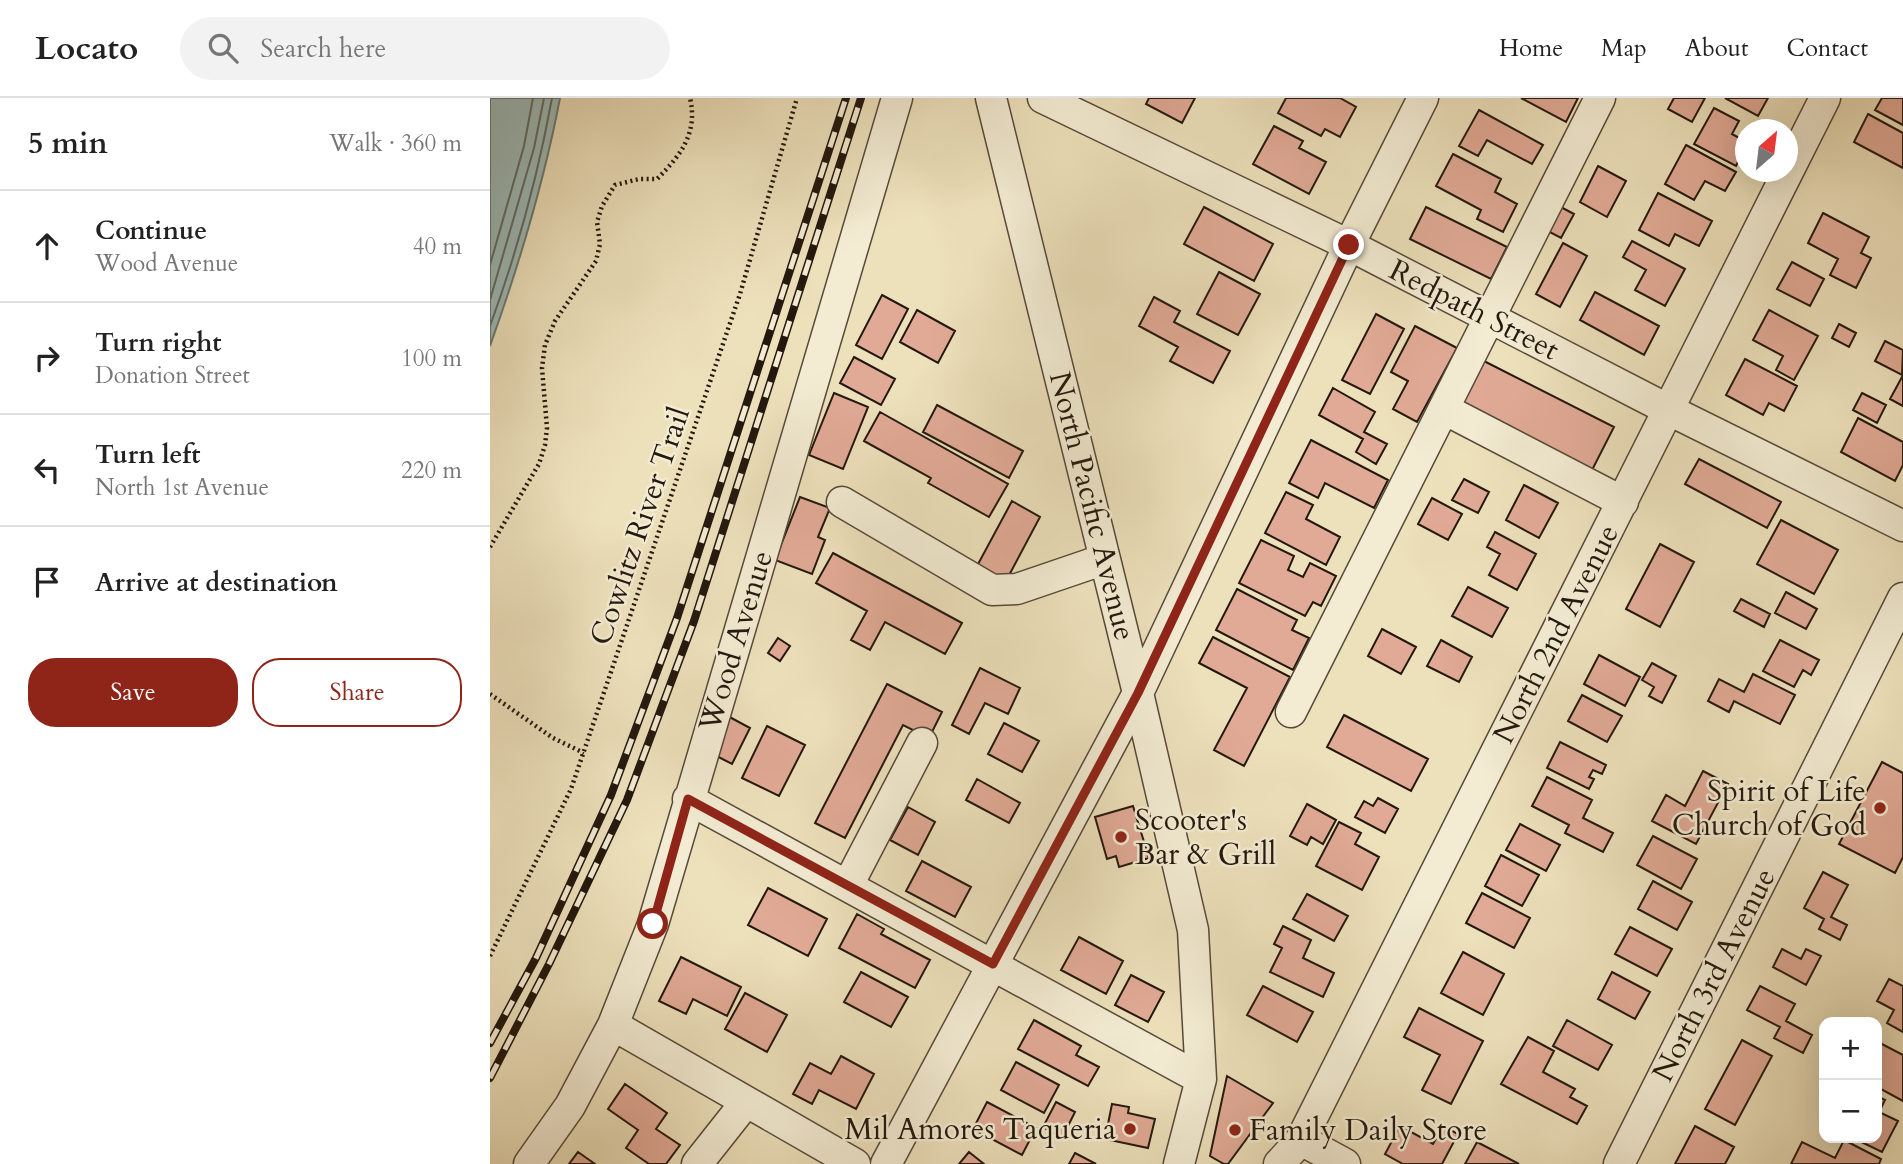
<!DOCTYPE html>
<html lang="en">
<head>
<meta charset="utf-8">
<style>
  :root { --surface:#fff; --page:#f2f2f2; --text:#222; --muted:#767676; --line:#e0e0e0; --accent:#8f2418 }
  body { margin:0; font-family:Cardo,serif; background:var(--page); color:var(--text) }
  .controls { position:absolute; right:21px; bottom:21px; display:grid; overflow:hidden; border-radius:14px; box-shadow:0 7px 28px #0002 }
  .controls button { width:63px; height:63px; display:grid; place-items:center; padding:0; border:0; border-bottom:2px solid var(--line); background:var(--surface); color:var(--text); font:35px sans-serif }
  .compass { position:absolute; left:1245px; top:21px; width:63px; height:63px; border-radius:50%; background:var(--surface); box-shadow:0 7px 28px #0002; rotate:28deg }
  .stop { position:absolute; width:21px; height:21px; margin:-16px; border:5px solid #8f2418; border-radius:50%; background:#fff }
  .stop.end { background:#8f2418; border-color:#fff; box-shadow:0 2px 7px #0008 }
  .list { margin:0; padding:0; list-style:none }
  h2 { display:flex; justify-content:space-between; align-items:center; height:91px; margin:0; padding:0 28px; font-size:30px }
  h2 small { font-size:23px; font-weight:400; color:var(--muted) }
  .list li { display:grid; grid-template-columns:46px 1fr auto; gap:21px; align-items:center; box-sizing:border-box; height:112px; padding:0 28px; border-top:2px solid var(--line) }
  .list b { display:block; font-size:26px; white-space:nowrap }
  .list p { margin:0; font-size:23px; white-space:nowrap; color:var(--muted) }
  .list em { font-size:23px; font-style:normal; color:var(--muted) }
  .actions { display:flex; gap:14px; padding:21px 28px }
  .actions a { flex:1; padding:16px 0; border:2px solid var(--accent); border-radius:28px; text-align:center; font-size:24px; color:var(--accent) }
  .actions .main { background:var(--accent); color:#fff }
  .icon { flex:none; width:38px; height:38px; fill:none; stroke:currentColor; stroke-width:2; stroke-linecap:round; stroke-linejoin:round }
  .map { position:relative; flex:none; width:1413px; height:1066px; overflow:hidden }
  header { display:flex; align-items:center; gap:42px; box-sizing:border-box; height:98px; padding:0 35px; background:var(--surface); border-bottom:2px solid var(--line) }
  header strong { font-size:33px }
  nav { display:flex; gap:38px; margin-inline-start:auto; font-size:24px }
  .search { width:490px; height:63px; background:var(--page); display:flex; align-items:center; gap:18px; box-sizing:border-box; padding:0 24px; border-radius:38px; color:var(--muted); font-size:26px }
  main { display:flex }
  aside { flex:1; background:var(--surface) }
  .map>svg:first-child { display:block }
  .water { fill:#9cbbba; stroke:#6c7a75; stroke-width:2 }
  .lines { fill:none; stroke-linecap:round; stroke-linejoin:round }
  .shore { stroke:#606a64; stroke-width:2 }
  .building { fill:#e1aa96; stroke:#23180e; stroke-width:2 }
  .minor-casing { stroke:#564a3a; stroke-width:33 }
  .path { stroke:#23180e; stroke-width:4.5; stroke-dasharray:2 3.5; stroke-linecap:butt }
  .minor { stroke:#f3ecd3; stroke-width:30 }
  .rail-casing { stroke:#23180e; stroke-width:8 }
  .rail { stroke:#f3ecd3; stroke-width:5; stroke-dasharray:16; stroke-linecap:butt }
  .route { stroke:#8f2418; stroke-width:9 }
  .poi-dot { fill:#8f2418; stroke:#f3ecd3; stroke-width:2.5 }
  .labels { text-anchor:middle; dominant-baseline:central; stroke-width:5; stroke-linejoin:round; paint-order:stroke }
  .street-label { font-size:30px; fill:#23180e; stroke:#f3ecd3 }
  .poi-label { font-size:30px; fill:#23180e; stroke:#f3ecd3; text-anchor:end }
</style>
</head>
<body>
<header>
<strong>Locato</strong>
<div class="search"><svg class="icon" aria-label="search" viewBox="0 0 24 24"><circle cx="10" cy="10" r="6"/><path d="M15 15l6 6"/></svg>Search here</div>
<nav><a>Home</a><a>Map</a><a>About</a><a>Contact</a></nav>
</header>
<main>
<aside>
<h2>5 min<small>Walk · 360 m</small></h2>
<ul class="list">
<li><svg class="icon" aria-label="ahead" viewBox="0 0 24 24"><path d="M12 20V5M6 11l6-6 6 6"/></svg><div><b>Continue</b><p>Wood Avenue</p></div><em>40 m</em></li>
<li><svg class="icon" aria-label="right" viewBox="0 0 24 24"><path d="M7 20v-9h11M14 6l5 5-5 5"/></svg><div><b>Turn right</b><p>Donation Street</p></div><em>100 m</em></li>
<li><svg class="icon" aria-label="left" viewBox="0 0 24 24"><path d="M17 20v-9H6M10 6l-5 5 5 5"/></svg><div><b>Turn left</b><p>North 1st Avenue</p></div><em>220 m</em></li>
<li><svg class="icon" aria-label="arrive" viewBox="0 0 24 24"><path d="M6 21V4h12l-3 4 3 4H6"/></svg><div><b>Arrive at destination</b></div></li>
</ul>
<div class="actions"><a class="main">Save</a><a>Share</a></div>
</aside>
<div class="map">
<svg width="1413" height="1066" viewBox="0 0 1413 1066">
  <rect width="100%" height="100%" fill="#ede1bc"/>
  <filter id="stains"><feTurbulence type="fractalNoise" baseFrequency=".00286" numOctaves="4"/><feColorMatrix values="0 0 0 0 .2 0 0 0 0 .09 0 0 0 0 .02 0 0 0 .5 -.17"/></filter>
  <radialGradient id="worn" r=".72"><stop offset=".6" stop-color="#630" stop-opacity="0"/><stop offset="1" stop-color="#630" stop-opacity=".3"/></radialGradient>
  <path class="water" d="M0,0H70C54,84 29,167 0,248Z"/>
  <g class="lines">
    <path class="shore" d="M0,167L34,48L43,0
      M0,202L44,50L54,0
      M0,228C27,154 48,77 62,0"/>
  </g>
  <path class="building" d="M659,0H705L692,25L656,6Z
    M796,0H850L866,9L850,39L835,31L831,38L788,15Z
    M1031,0H1088L1076,24Z
    M1184,0H1215L1202,24L1178,11Z
    M1235,0H1278L1268,18Z
    M1392,0H1413V27L1385,12Z
    M1224,10L1249,23L1242,36L1255,43V50L1246,68L1204,46Z
    M989,12L1053,47L1042,66L997,42L988,58L969,48Z
    M1378,16L1413,35V70L1364,44Z
    M784,28L813,43L809,50L836,64L819,96L763,66Z
    M1196,47L1246,74L1235,93L1215,83L1204,102L1175,86Z
    M963,56L1011,81L1005,94L1027,106L1013,134L987,121L991,112L946,88Z
    M1108,68L1136,83L1117,119L1090,104Z
    M1168,95L1222,123L1209,148L1185,136L1179,148L1149,132Z
    M1067,107L1084,116L1071,140L1054,131Z
    M714,109L783,146L764,183L694,146Z
    M936,109L1017,149L1001,181L920,141Z
    M1333,115L1379,139L1371,155L1381,160L1366,190L1340,177L1348,161L1318,145Z
    M1142,143L1195,171L1175,208L1145,192L1156,172L1133,159Z
    M1073,145L1097,158L1070,209L1046,196Z
    M1302,164L1334,181L1320,208L1287,191Z
    M729,174L770,196L748,237L707,216Z
    M1105,194L1169,228L1154,257L1090,222Z
    M392,197L418,211L392,261L366,247Z
    M664,199L690,213L684,224L740,253L723,285L680,263L688,249L649,228Z
    M427,212L465,233L448,265L410,244Z
    M1279,212L1328,238L1304,282L1286,272L1293,258L1263,242Z
    M886,216L914,231L880,296L852,282Z
    M1349,226L1366,235L1359,249L1342,240Z
    M925,228L967,250L927,324L903,311L918,283L901,274Z
    M1395,243L1413,252L1412,277L1385,263Z
    M364,259L405,281L391,307L350,285Z
    M988,260L1124,329L1098,380L962,311Z
    M1255,261L1307,288L1294,313L1279,305L1273,317L1236,297Z
    M1412,279L1413,280V308L1400,301Z
    M843,290L885,314L874,334L897,346L886,366L866,354L873,341L829,317Z
    M344,295L378,309L353,371L319,357Z
    M1372,295L1396,307L1387,325L1363,312Z
    M447,307L533,353L519,380L433,334Z
    M390,314L518,386L499,419L438,385L441,380L374,343Z
    M1368,320L1413,344V367L1405,383L1351,354Z
    M821,342L898,382L884,410L835,385L828,400L799,385Z
    M1209,361L1291,404L1277,430L1195,386Z
    M974,381L999,394L988,415L962,402Z
    M1034,387L1068,405L1049,440L1016,422Z
    M796,394L823,407L816,421L850,439L836,467L775,435Z
    M310,399L340,410L328,439L335,442L322,476L285,462Z
    M942,400L972,416L958,442L928,426Z
    M522,403L550,419L516,483L487,468Z
    M1291,422L1348,452L1324,496L1267,466Z
    M1005,434L1046,456L1027,492L999,477L1010,456L997,449Z
    M771,442L804,458L798,472L813,479L820,465L846,478L831,508L823,504L815,518L749,485Z
    M1170,446L1204,464L1170,529L1136,511Z
    M343,455L472,525L455,556L395,524L380,552L361,542L377,513L326,485Z
    M978,489L1018,510L1002,539L962,518Z
    M747,491L807,522L802,532L819,540L803,572L726,532Z
    M1296,494L1327,511L1316,531L1285,515Z
    M1251,501L1280,516L1274,529L1244,513Z
    M892,531L926,549L911,576L878,558Z
    M723,539L800,579L754,668L724,652L757,590L709,565Z
    M288,540L300,548L290,563L278,555Z
    M951,542L982,559L969,584L937,568Z
    M1290,542L1329,562L1321,577L1313,572L1304,589L1273,573Z
    M1109,557L1150,579L1135,608L1094,586Z
    M1162,565L1186,578L1172,605L1159,598L1164,589L1152,582Z
    M490,570L530,590L518,616L495,605L479,636L462,627Z
    M1263,576L1305,597L1290,626L1244,603L1239,614L1218,603L1229,581L1254,594Z
    M397,586L452,614L439,640L413,627L355,740L325,725Z
    M1092,597L1132,618L1117,644L1078,623Z
    M234,616L260,630L242,666L215,652Z
    M854,617L938,661L921,693L837,649Z
    M514,625L549,643L532,674L498,656Z
    M277,628L315,647L289,698L252,680Z
    M1070,644L1116,667L1112,676L1103,672L1099,679L1104,681L1099,691L1057,670Z
    M1392,664L1413,675V759L1405,775L1349,746Z
    M1213,673L1238,686L1206,746L1162,723L1176,697L1195,708Z
    M1057,679L1102,702L1093,720L1123,735L1113,754L1075,735L1079,727L1042,708Z
    M487,681L530,705L519,725L476,702Z
    M888,700L908,711L895,735L865,719L874,703L883,708Z
    M817,706L846,722L833,746L821,739L817,747L800,738Z
    M643,708L659,760L629,769L626,758L617,761L605,719Z
    M418,709L445,724L428,757L400,742Z
    M849,724L871,735L865,746L889,759L872,792L826,768Z
    M1030,726L1070,747L1056,773L1016,752Z
    M1163,738L1207,761L1191,791L1147,767Z
    M1011,757L1049,777L1032,808L995,788Z
    M432,763L481,789L465,819L416,793Z
    M1333,774L1358,787L1341,819L1357,827L1350,842L1329,831L1334,821L1314,810Z
    M1163,783L1202,804L1187,832L1148,811Z
    M278,790L337,821L318,858L258,827Z
    M992,795L1040,820L1024,850L976,825Z
    M817,796L858,818L844,843L803,821Z
    M367,816L394,831L391,836L440,862L425,890L349,850Z
    M793,828L821,842L813,860L844,875L833,899L780,874L792,850L784,846Z
    M1140,829L1182,851L1167,878L1125,856Z
    M589,839L633,863L616,896L571,872Z
    M1292,851L1311,861L1316,851L1331,858L1316,887L1283,869Z
    M973,854L1014,876L993,917L951,895Z
    M191,859L251,889L237,918L203,901L196,916L169,903Z
    M371,874L418,899L401,929L354,904Z
    M1122,874L1160,894L1145,921L1108,901Z
    M641,877L674,894L658,924L625,907Z
    M1399,881L1413,888V934L1397,925L1404,912L1387,903Z
    M773,888L823,914L807,944L757,917Z
    M1270,888L1305,906L1296,923L1322,937L1313,955L1284,940L1290,929L1257,912Z
    M255,895L297,917L277,954L235,931Z
    M929,910L993,943L961,1006L932,992L950,957L914,939Z
    M544,922L591,948L586,957L609,969L598,988L528,951Z
    M1077,922L1122,947L1108,972L1063,948Z
    M1038,939L1064,953L1053,974L1085,991L1080,999L1097,1008L1087,1026L1011,986Z
    M1252,942L1282,958L1245,1027L1215,1011Z
    M1388,944L1413,957V1003L1387,989Z
    M351,958L384,976L366,1011L329,992L322,1006L303,996L320,965L341,976Z
    M526,964L569,987L554,1015L511,992Z
    M737,978L783,1005L738,1066H734L720,1058Z
    M135,986L177,1015L166,1031L190,1047L176,1066H159L136,1050L148,1032L118,1011Z
    M1387,998L1395,1002L1389,1014L1408,1023L1392,1054L1363,1040H1387Z
    M497,1004L546,1030L532,1057L483,1031Z
    M566,1004L585,1014L572,1040L553,1029Z
    M622,1006L639,1009L638,1015L665,1021L658,1050L615,1041Z
    M910,1028L943,1046L953,1028L968,1036L952,1066H913L895,1056Z
    M1205,1028L1244,1049L1235,1066H1185Z
    M1354,1042L1391,1061L1389,1066H1301L1312,1044L1345,1060Z
    M987,1044L1029,1066H975Z
    M88,1054L105,1066H79Z
    M479,1054L494,1066H469Z
    M585,1055L606,1066H579Z"/>
  <g class="lines">
    <defs>
      <path id="minor" d="M501,0L648,595L703,832L711,981L689,1066
        M553,0L859,147L1179,312L1413,428
        M954,311L1133,404
        M352,404L502,492L527,491L615,461
        M801,614L1110,0
        M198,701L711,981
        M358,787L432,645
        M123,927L365,1066
        M811,1042L855,1066
        M39,1066L80,1008L123,927L163,826L407,0
        M207,1066L256,1004
        M396,1066L648,595L859,147L933,0
        M789,1066L811,1042L1335,0
        M1129,1066L1413,500"/>
    </defs>
    <use href="#minor" class="minor-casing"/>
    <path class="path" d="M0,449L49,366L55,347L57,330L52,270L55,247L65,223L106,163L110,146L107,124L112,108L125,87L149,81H167C191,57 208,35 200,0
      M0,596L63,640L94,655
      M0,858L81,691L250,196L307,0"/>
    <use href="#minor" class="minor"/>
    <defs>
      <path id="rail" d="M0,945L46,860L121,697L187,520L356,0
        M0,980L59,866L137,702L204,523L371,0"/>
    </defs>
    <use href="#rail" class="rail-casing"/>
    <use href="#rail" class="rail"/>
  </g>
  <g class="lines">
    <path class="route" d="M163,826L198,701L503,866L648,595L859,147"/>
  </g>
  <g class="poi-dot">
    <circle cx="1390" cy="710" r="7"/>
    <circle cx="631" cy="739" r="7"/>
    <circle cx="640" cy="1031" r="7"/>
    <circle cx="745" cy="1032" r="7"/>
  </g>
  <g class="labels">
    <g class="street-label">
      <text transform="translate(984 212) rotate(27)">Redpath Street</text>
      <text transform="translate(602 408) rotate(76)">North Pacific Avenue</text>
      <text transform="translate(150 428) rotate(-71)">Cowlitz River Trail</text>
      <text transform="translate(1066 536) rotate(-63)">North 2nd Avenue</text>
      <text transform="translate(246 543) rotate(-73)">Wood Avenue</text>
      <text transform="translate(1224 877) rotate(-63)">North 3rd Avenue</text>
    </g>
    <g class="poi-label">
      <text x="1376" y="693">Spirit of Life<tspan x="1376" dy="34">Church of God</tspan></text>
      <text x="645" y="722" text-anchor="start">Scooter's<tspan x="645" dy="34">Bar &amp; Grill</tspan></text>
      <text x="626" y="1031">Mil Amores Taqueria</text>
      <text x="759" y="1032" text-anchor="start">Family Daily Store</text>
    </g>
  </g>
  <rect width="100%" height="100%" filter="url(#stains)"/>
  <rect width="100%" height="100%" fill="url(#worn)"/>
</svg>
<div class="controls">
<button>+</button>
<button>−</button>
</div>
<svg class="compass" viewBox="-18 -18 36 36"><path d="M0-13l5 13h-10z" fill="#e53935"/><path d="M0 13l5-13h-10z" fill="#767676"/></svg>
<div class="stop" style="left:163px;top:826px"></div>
<div class="stop end" style="left:859px;top:147px"></div>
</div>
</main>
</body>
</html>
